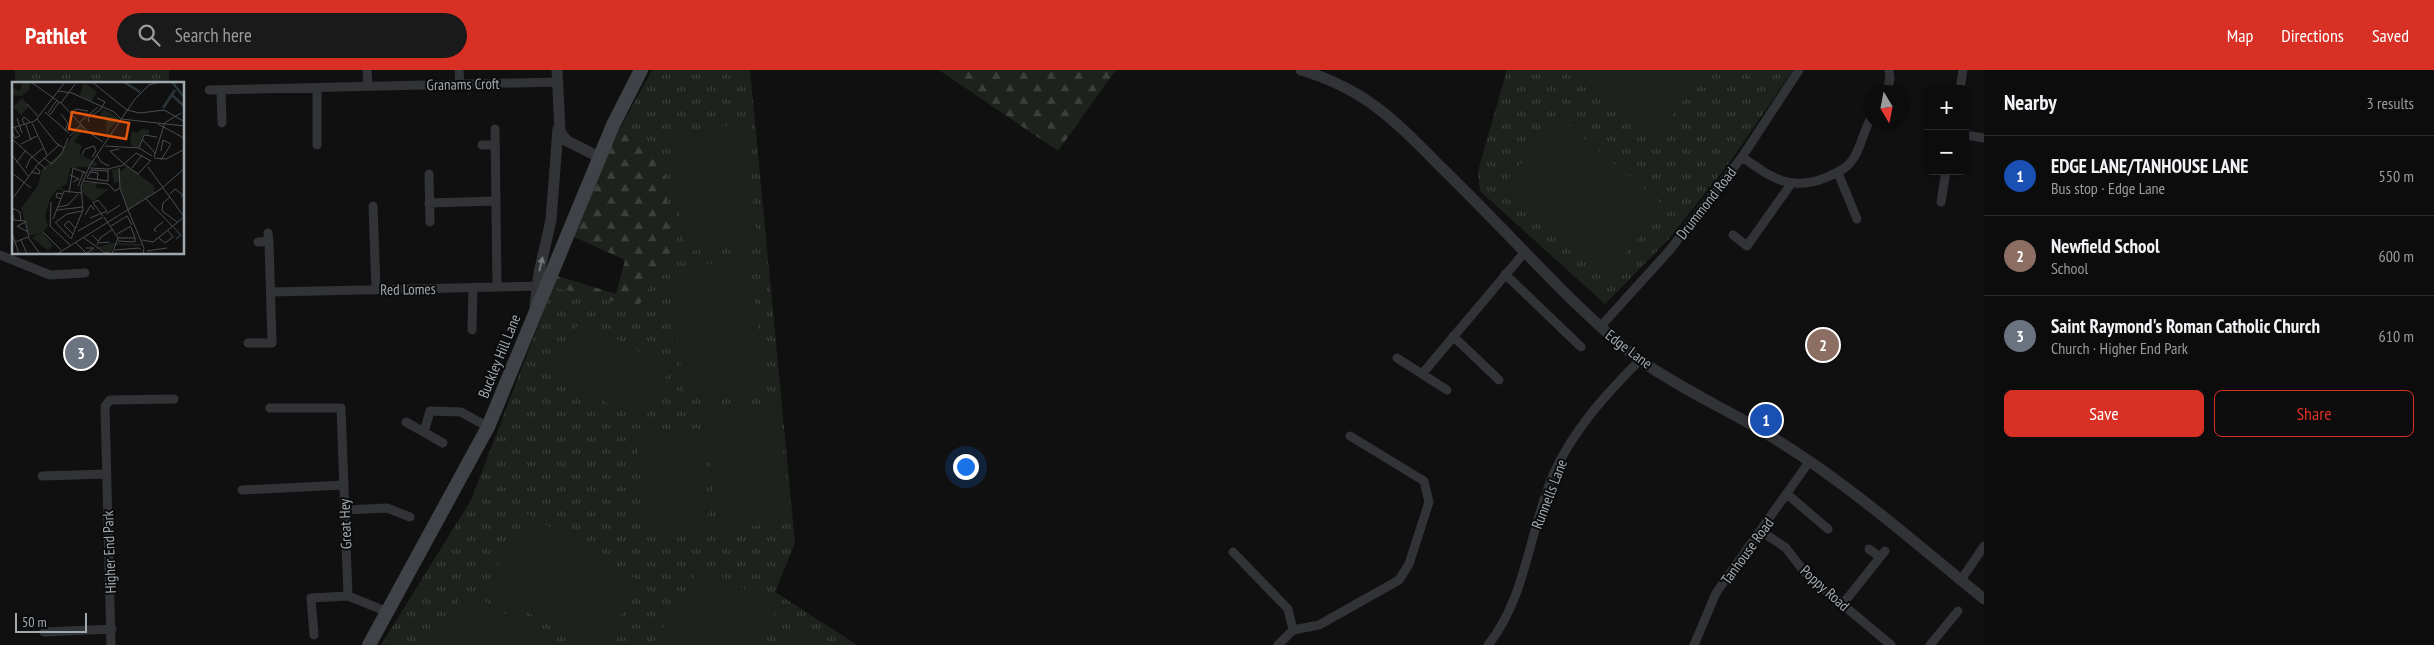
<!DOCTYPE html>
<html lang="en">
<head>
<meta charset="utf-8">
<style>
  :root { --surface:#0c0c0d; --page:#1a1a1b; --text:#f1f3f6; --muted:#9a9b9d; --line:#2c2c2e; --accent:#d93025 }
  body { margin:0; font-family:"PT Sans Narrow",sans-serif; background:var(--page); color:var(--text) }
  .controls { position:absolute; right:15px; top:15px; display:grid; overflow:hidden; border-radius:8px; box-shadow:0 1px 4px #0004 }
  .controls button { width:45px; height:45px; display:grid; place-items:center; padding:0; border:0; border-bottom:1px solid var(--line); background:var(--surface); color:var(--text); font:25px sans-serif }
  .compass { position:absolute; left:1864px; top:15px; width:45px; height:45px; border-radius:50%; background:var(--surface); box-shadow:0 1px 4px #0004; rotate:170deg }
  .scale { position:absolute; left:15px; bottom:12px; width:72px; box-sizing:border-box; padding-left:5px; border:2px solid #a1aab1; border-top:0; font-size:14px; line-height:18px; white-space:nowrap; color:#a1aab1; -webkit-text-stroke:4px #0b0b0c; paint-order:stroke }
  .you { position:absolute; left:965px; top:396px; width:18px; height:18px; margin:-12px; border:4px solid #fff; border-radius:50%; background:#1a73e8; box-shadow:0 0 0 8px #1a73e833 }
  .badge { display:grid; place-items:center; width:32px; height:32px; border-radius:50%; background:var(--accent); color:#fff; font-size:16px; font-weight:700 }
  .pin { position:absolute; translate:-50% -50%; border:2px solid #fff; box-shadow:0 1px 5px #0006 }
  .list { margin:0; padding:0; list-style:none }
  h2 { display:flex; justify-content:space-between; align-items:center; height:65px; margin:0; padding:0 20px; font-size:21px }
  h2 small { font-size:16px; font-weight:400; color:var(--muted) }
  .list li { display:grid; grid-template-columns:32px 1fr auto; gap:15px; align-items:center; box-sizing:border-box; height:80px; padding:0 20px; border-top:1px solid var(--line) }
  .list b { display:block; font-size:19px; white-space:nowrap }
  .list p { margin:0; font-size:16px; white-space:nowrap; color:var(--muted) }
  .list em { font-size:16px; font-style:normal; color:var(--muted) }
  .actions { display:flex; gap:10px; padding:15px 20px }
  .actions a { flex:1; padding:11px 0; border:1px solid var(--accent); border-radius:8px; text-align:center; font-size:18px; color:var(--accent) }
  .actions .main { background:var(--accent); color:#fff }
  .icon { flex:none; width:28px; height:28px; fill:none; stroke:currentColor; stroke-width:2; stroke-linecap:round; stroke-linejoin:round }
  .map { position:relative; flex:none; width:1984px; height:575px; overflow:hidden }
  header { display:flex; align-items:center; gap:30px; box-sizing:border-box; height:70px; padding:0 25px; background:var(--accent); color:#fff }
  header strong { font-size:24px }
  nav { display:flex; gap:28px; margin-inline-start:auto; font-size:18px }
  .search { width:350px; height:45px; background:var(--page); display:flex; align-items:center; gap:12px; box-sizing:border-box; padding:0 18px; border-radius:28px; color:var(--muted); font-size:19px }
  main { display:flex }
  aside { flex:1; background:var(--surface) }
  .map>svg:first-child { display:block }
  .grass { fill:url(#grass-tufts) }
  .forest { fill:url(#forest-firs) }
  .pitch { fill:#1d231c }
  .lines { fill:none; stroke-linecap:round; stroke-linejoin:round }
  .minor { stroke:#313336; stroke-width:9 }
  .tertiary { stroke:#313336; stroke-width:11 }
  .secondary { stroke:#3f4246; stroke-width:14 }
  .oneway { fill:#6f747a }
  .labels { text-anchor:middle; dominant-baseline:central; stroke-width:4; stroke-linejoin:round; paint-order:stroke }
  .street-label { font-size:15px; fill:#a1aab1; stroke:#0b0b0c }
  .inset-river { fill:none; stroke:#2a3539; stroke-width:2.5 }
  .inset-road { fill:none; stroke:#4a4e51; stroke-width:1 }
  .view { fill:#e8590c; fill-opacity:0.15; stroke:#e8590c; stroke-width:2.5 }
  .inset-edge { fill:none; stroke:#a1aab1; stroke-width:2.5 }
</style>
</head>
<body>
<header>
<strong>Pathlet</strong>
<div class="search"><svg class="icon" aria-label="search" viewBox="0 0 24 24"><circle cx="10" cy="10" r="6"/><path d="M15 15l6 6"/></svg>Search here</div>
<nav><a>Map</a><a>Directions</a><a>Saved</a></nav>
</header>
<main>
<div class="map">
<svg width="1984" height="575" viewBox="0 0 1984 575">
  <defs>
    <pattern id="grass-tufts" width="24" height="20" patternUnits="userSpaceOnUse" patternTransform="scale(1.25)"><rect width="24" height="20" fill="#1d231c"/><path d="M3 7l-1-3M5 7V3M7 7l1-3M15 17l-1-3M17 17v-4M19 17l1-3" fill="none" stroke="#3b403b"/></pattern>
    <pattern id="forest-firs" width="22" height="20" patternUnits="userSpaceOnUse" patternTransform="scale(1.25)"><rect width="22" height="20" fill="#1d231c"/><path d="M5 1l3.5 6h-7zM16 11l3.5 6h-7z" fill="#3b403b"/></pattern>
  </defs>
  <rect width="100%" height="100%" fill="#101011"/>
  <path class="grass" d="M15,0H169V14H15Z
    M652,0H750L795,473L775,522L857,575H381L471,430L553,217L638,237L663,88L619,60Z
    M1507,0H1793L1730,92L1667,171L1605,234L1480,121L1478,101Z"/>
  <path class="forest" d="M939,0H1116L1058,81Z
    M619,60L663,88L672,177L638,237L553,217L558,206L616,224L625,190L572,166Z"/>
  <path class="pitch" d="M1567,0H1704L1660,64Z
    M1741,0H1777L1765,17Z
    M1560,48L1665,137L1605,208L1499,119Z
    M743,54L758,173L685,182L671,63Z
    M750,189L766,319L685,328L669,198Z
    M580,250L671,298L643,352L552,304Z
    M777,332L792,451L719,460L704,341Z
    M697,358L710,460L649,467L636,366Z
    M528,444L641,512L604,575H581L485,516Z
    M701,495L778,538L755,575H652Z
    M466,520L556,575H439L434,572Z
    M803,556L835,575H791Z"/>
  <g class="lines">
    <path class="minor" d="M367,0L368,16
      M459,0L460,15
      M317,18V75
      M1960,19L1963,0
      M209,20L557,12
      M221,20L222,53
      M1887,22L1890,8L1889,0
      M495,59L497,216
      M1965,65L1984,68
      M482,75H495
      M1742,87C1771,107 1789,122 1825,108C1836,103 1847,99 1853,89C1862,76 1863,60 1872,47
      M1838,103L1857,149
      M429,104L430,152
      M1941,132L1946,101
      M429,133L496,131
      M373,136L376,219
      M1733,165L1747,176L1791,114
      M258,172L269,171L268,163
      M0,185L50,205L85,203
      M1505,204L1581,277
      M271,222L543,216
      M1600,257L1669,181L1742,87L1799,0
      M472,260L473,217
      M1453,266L1499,310
      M248,273H272L269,171
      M1397,288L1447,320
      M1422,304L1524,183
      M270,338H341L348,526L388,542
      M406,352L443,373
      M424,362L430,341L461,342L488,357
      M42,406L107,404
      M242,420L344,415
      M1787,424L1828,459
      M345,440L387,438L410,447
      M1761,461L1786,478L1806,504L1891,575
      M1869,479L1880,487
      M1233,482L1288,539L1293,560
      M1961,510L1984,476
      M1842,535L1885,481
      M44,562L112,559
      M314,565L311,528L348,526
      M111,575L105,336L110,330L174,329
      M1278,575L1293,560L1319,555L1399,510L1409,494L1429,432L1424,411L1350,366
      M1488,575C1527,526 1529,461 1553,405C1573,360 1606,324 1640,290
      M1694,575L1716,523L1809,392
      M1930,575L1958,541"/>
    <path class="tertiary" d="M557,0L560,62L567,71L599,87
      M1301,0C1366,19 1396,52 1442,98C1485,140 1526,184 1568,226C1591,248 1614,271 1640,290C1682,320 1729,340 1772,367C1848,413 1915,473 1984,529
      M535,236L539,203L551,150L558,59"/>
    <path class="secondary" d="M369,575L488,357L613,55L641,0"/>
  </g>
  <defs><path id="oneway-solid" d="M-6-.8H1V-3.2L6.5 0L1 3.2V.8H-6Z" transform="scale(1.25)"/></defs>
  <use class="oneway" href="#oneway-solid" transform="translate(541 194) rotate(-77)"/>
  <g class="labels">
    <g class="street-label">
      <text transform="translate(463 14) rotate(-1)">Granams Croft</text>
      <text transform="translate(1706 133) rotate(-52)">Drummond Road</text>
      <text transform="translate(408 219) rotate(-1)">Red Lomes</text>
      <text transform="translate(1629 279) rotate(37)">Edge Lane</text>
      <text transform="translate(499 286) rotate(-68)">Buckley Hill Lane</text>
      <text transform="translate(1549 424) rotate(-69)">Runnells Lane</text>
      <text transform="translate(345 454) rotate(-92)">Great Hey</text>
      <text transform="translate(1747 481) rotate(-54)">Tanhouse Road</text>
      <text transform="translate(109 482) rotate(-92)">Higher End Park</text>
      <text transform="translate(1825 518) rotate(42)">Poppy Road</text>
    </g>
  </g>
  <g transform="translate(12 12)">
    <rect width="172" height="172" fill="#101011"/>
    <path d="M10,16L17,24L9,33L1,25ZM92,27L108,37L97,47L95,55L94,38L88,32ZM69,42L72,47L62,60L70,64L67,72L85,81L84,84L58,86L55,102L49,105L53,109L46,107L39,115L33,134L36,144L31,150L20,154L16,151L9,126L26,104L30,87L47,73ZM130,47L137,48V53L132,52L126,66L121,65L118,61L120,49L125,51ZM115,84L141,103L143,111L116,128L107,100L102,101L100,88L107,86L108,90ZM100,161L129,162L130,164L102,163L98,171L88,166L76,172L87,165Z" fill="#1d231c"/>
    <path d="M11,0H19L16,9L9,14L0,13V4L7,9Z" fill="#1d231c"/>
    <path d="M72,1L85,10L79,20L68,13ZM71,101H85L84,106L96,107L81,120L70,110Z" fill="#1d231c"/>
    <path d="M30,150L41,163L36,168L20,156Z" fill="#1d231c"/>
    <path class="inset-river" d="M112,0L128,10M160,0L173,16M160,13L173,25M151,26L163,8"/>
    <path class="inset-road" d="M19,0L50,22L75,49L91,60M80,0L115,28L128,31L152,28L173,40M46,9L60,11L102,30L109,37M49,21L63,2M15,22L27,35M33,30L57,51M36,31L45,18M59,31L64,27L76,29M49,32L56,41L53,49M38,33L47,20M5,36L10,51M25,37L44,61L52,66M109,37L173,44M68,40L86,25M77,40L76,36L88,28L93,20L85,16M154,40L169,31M20,41L35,73M146,42L170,55L173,60M13,43L10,38L12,35L18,40M14,43L19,58M0,46L23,39L53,0M0,49L3,56L8,54L2,45M58,54L69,42M0,57L34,87M130,57L143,71M9,62L25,54M93,64L127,66L140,74M127,66L132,53L145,55M107,67L98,69L112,82M149,69L151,58L159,62L149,78M0,73L17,95M70,73L73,67L82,64L84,69L80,75M85,73L89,80L97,84M142,75L153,40M32,76L40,82L50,71L56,56M142,76L154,77L173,67M4,81L14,68M112,82L124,71L139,79M112,82L126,92M136,85L173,136M14,86L18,77L31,66M78,86L96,87M107,86L108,106L116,128M120,86L130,73M19,90L27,92L28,89L23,85M78,90L86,91L85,98M0,91L19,106M77,92L75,96L96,99V87L112,83M77,92L79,88L96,89M126,92L139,78M58,93L67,97L61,100M71,99L96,102L103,109L108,106M66,104L72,89M57,111L61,86L74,91M158,112L163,107L171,113L169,115M158,115L151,121L150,129L165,140M0,117L26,82L47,63M49,117L44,115L45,111L51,112M134,117L169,153L164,157M39,120L38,144L58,163M81,121L91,134M46,125L56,123L66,112M0,126L8,130L9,139M45,128L71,125M116,128L132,166L131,172M0,129L2,138L13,139L17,155M94,132L108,123M73,133L79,123L82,128M92,135L106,156L100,172M78,136L95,129L86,118L81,121M41,137L52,109L69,111M14,140L5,144L16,150M43,140L58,156M44,140L55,132L70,129M99,144L115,134L120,143M66,149L91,135M31,150L49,168M144,150L142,147L151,140M0,151L7,172M61,152L52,143L57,139L63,146M105,152L119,144M80,153L88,161L97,160M72,156L92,170L101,172M106,156H123L119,145M147,156L153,161L161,155L156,149M59,157L71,128L69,104L78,83L123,17L137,3L147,0M9,158L15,172M130,158L141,160L172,135M106,159L123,160V156M3,160L16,155L28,172M63,160L75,172M85,163L88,156L101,147M74,166H82L75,171M103,168L127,166L129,168M135,169L155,166M45,172L149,107L173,86"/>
    <path class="view" d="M60,30L117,41L114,57L57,47Z"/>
    <rect width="172" height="172" class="inset-edge"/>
  </g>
</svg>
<div class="controls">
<button>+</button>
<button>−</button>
</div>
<svg class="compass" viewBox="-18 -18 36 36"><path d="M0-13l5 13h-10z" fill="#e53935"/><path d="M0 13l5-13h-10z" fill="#9a9b9d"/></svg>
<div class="scale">50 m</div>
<div class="you"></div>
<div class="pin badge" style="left:1766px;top:350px;background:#1a4fb4">1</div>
<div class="pin badge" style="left:1823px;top:275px;background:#8d6e63">2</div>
<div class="pin badge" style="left:81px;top:283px;background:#6b7280">3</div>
</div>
<aside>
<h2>Nearby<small>3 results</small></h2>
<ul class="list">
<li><span class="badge" style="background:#1a4fb4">1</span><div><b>EDGE LANE/TANHOUSE LANE</b><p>Bus stop · Edge Lane</p></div><em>550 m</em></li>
<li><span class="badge" style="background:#8d6e63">2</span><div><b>Newfield School</b><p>School</p></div><em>600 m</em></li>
<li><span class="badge" style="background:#6b7280">3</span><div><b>Saint Raymond's Roman Catholic Church</b><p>Church · Higher End Park</p></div><em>610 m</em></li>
</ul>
<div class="actions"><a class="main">Save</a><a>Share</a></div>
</aside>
</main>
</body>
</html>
